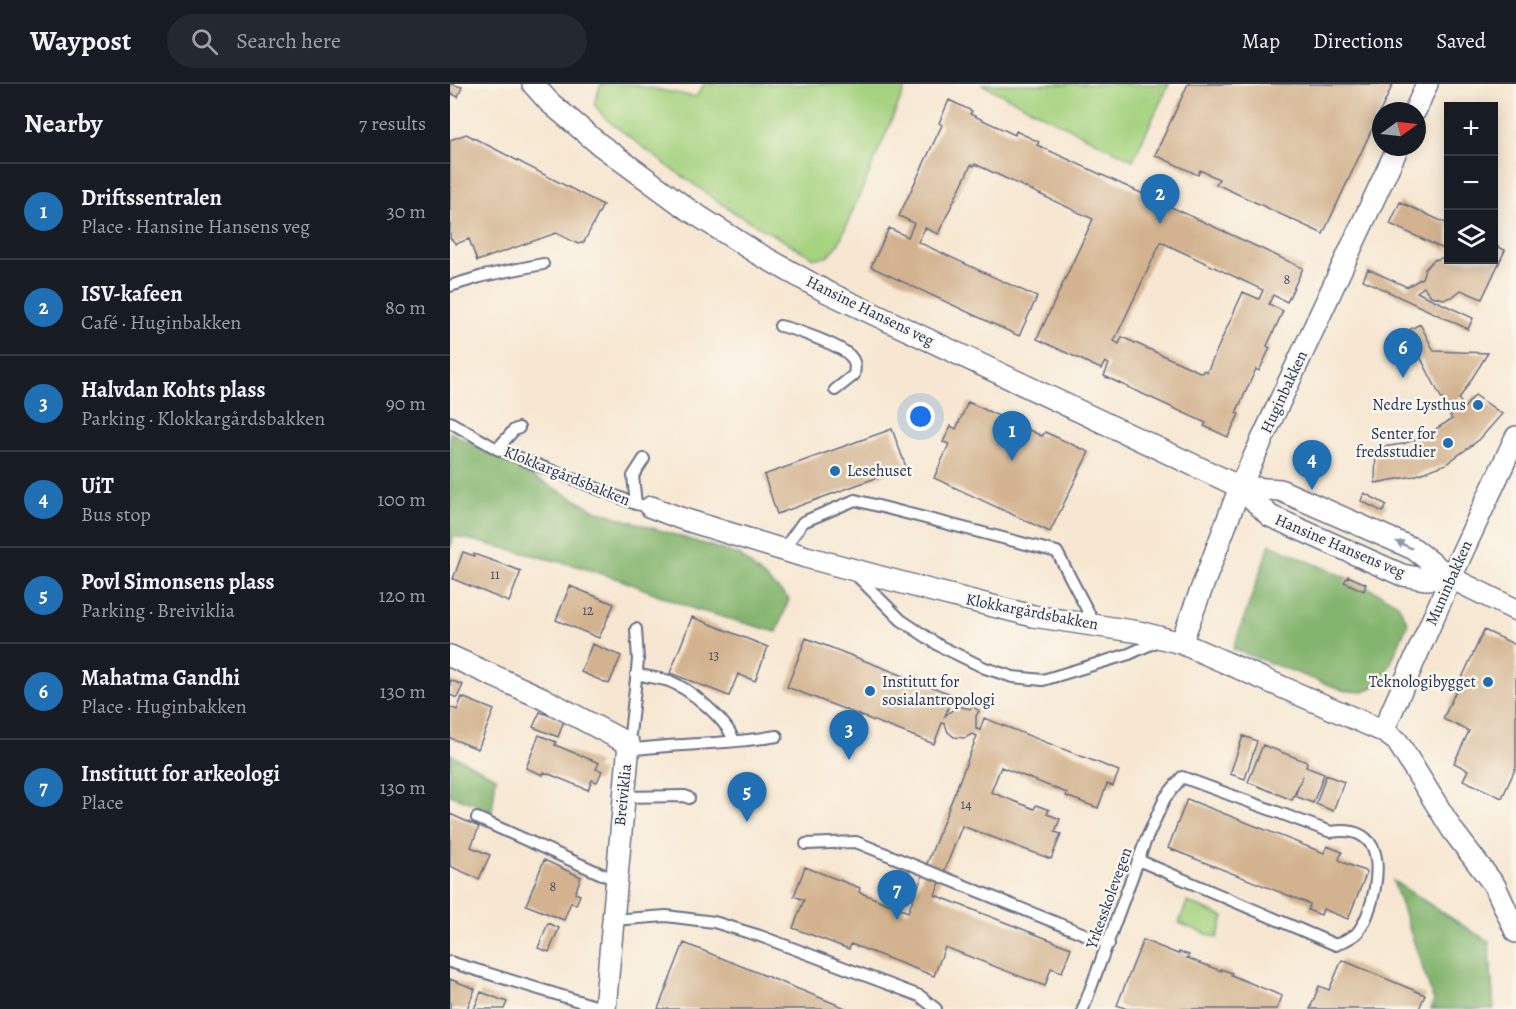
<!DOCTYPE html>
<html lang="en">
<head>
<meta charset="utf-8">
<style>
  :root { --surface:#171b24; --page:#242831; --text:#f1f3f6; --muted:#9ea1a6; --line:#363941; --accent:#1f6fb2 }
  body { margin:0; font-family:Alegreya,serif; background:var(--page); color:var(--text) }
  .controls { position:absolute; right:18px; top:18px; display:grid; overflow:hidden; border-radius:0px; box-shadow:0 3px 15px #0003 }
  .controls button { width:54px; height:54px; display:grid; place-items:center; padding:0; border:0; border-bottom:2px solid var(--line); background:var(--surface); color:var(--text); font:30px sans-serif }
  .compass { position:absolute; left:922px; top:18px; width:54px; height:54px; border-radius:50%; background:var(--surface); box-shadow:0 3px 15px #0003; rotate:75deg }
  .you { position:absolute; left:471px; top:333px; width:21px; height:21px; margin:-15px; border:4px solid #fff; border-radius:50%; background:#1a73e8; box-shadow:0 0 0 9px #1a73e833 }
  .badge { display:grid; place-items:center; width:39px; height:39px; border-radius:50%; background:var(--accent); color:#fff; font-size:20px; font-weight:700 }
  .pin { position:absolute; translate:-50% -50px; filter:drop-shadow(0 2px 3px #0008) }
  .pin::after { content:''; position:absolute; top:32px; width:21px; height:18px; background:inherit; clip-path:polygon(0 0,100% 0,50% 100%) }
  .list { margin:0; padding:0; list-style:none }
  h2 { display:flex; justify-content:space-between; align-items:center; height:78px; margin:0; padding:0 24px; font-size:26px }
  h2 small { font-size:20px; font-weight:400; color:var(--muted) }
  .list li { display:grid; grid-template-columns:39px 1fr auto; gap:18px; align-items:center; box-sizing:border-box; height:96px; padding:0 24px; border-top:2px solid var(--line) }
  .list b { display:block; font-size:22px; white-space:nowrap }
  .list p { margin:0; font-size:20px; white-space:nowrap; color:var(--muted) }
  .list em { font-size:20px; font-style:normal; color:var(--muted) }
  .icon { flex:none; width:33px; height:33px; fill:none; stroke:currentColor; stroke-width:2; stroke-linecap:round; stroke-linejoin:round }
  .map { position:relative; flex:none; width:1066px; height:925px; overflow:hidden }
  header { display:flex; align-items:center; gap:36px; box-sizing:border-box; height:84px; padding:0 30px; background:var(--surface); border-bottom:2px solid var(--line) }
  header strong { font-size:28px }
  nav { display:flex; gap:33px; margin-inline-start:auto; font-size:21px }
  .search { width:420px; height:54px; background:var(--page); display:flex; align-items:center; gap:15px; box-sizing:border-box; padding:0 21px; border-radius:33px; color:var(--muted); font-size:22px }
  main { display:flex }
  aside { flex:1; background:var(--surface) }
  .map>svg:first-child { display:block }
  .green { fill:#a6d380; stroke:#60816f; stroke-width:1.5 }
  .forest { fill:#84b56e; stroke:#507266; stroke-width:1.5 }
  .building { fill:#d3b38f; fill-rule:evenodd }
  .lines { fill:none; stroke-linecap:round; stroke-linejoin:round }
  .service-casing { stroke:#686f87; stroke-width:14 }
  .minor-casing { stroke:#686f87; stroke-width:24 }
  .service { stroke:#fff; stroke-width:10 }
  .minor { stroke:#fff; stroke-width:21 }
  .oneway { fill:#8d97ae }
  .poi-dot { fill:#1f6fb2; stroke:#fbf7ec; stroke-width:2 }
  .labels { text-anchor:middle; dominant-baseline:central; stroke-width:5; stroke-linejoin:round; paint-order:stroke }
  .number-label { font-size:14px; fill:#49506a }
  .street-label { font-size:16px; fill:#1b2f5e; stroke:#fbf7ec }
  .poi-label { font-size:16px; fill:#1b2f5e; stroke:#fbf7ec; text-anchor:end }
</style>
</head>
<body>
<header>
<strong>Waypost</strong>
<div class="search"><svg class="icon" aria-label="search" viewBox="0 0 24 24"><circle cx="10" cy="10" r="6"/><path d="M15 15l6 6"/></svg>Search here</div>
<nav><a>Map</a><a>Directions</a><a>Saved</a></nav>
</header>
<main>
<aside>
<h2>Nearby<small>7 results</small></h2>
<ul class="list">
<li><span class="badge">1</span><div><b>Driftssentralen</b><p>Place · Hansine Hansens veg</p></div><em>30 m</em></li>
<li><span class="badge">2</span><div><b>ISV-kafeen</b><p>Café · Huginbakken</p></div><em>80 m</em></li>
<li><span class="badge">3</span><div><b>Halvdan Kohts plass</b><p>Parking · Klokkargårdsbakken</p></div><em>90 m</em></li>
<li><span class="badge">4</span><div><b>UiT</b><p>Bus stop</p></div><em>100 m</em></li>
<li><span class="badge">5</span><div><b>Povl Simonsens plass</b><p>Parking · Breiviklia</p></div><em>120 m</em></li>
<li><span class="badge">6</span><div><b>Mahatma Gandhi</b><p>Place · Huginbakken</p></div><em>130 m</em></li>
<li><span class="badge">7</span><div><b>Institutt for arkeologi</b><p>Place</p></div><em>130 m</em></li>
</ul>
</aside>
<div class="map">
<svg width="1066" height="925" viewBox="0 0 1066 925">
  <rect width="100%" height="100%" fill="#fbf7ec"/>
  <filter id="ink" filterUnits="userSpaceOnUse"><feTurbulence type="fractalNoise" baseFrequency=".0167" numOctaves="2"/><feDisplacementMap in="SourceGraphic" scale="12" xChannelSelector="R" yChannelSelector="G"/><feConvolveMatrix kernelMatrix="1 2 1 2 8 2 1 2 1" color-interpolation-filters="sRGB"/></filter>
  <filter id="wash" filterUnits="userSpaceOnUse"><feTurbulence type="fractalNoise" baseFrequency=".008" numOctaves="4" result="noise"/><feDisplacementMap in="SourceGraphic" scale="24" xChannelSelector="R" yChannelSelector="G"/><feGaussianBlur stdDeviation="1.35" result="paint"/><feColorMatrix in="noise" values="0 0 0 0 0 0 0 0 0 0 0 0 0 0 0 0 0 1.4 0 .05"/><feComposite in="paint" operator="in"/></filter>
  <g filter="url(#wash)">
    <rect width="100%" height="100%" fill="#f7e7d2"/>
    <path class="green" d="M151,0H179L246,13L254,0H457L388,161L377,173L364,174L285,129L219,83L156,35L144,20Z
      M531,0H719L683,76Z
      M737,818L774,833L767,854L729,839Z"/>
    <path class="forest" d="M0,348L145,426L289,471L339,515L327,548L244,525L174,497L127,482L4,452L0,465Z
      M820,460L921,505L948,520L958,539L933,597L914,608L895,607L783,565Z
      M0,670L46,693L42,727L0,711Z
      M943,797L1039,858L1044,925H981L984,917Z"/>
    <g id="blocks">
      <path class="building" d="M0,0L12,3L8,13L0,9Z
        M738,0H943L873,150L766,100L769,95L750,86L748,91L705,71Z
        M499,16L522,27L520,30L565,51L566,47L589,58L587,61L853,184L837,218L823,211L819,220L833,227L817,262L820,264L809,287L806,285L786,329L789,330L778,353L754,342L756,339L654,292L659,280L655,278L651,285L587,255L643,135L525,80L524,82L521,81L488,150L475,144L468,158L587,213L569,252L421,183L439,144L458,153L464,139L449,132L492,41L489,39ZM711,158L813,206L809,215L793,208L757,288L754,286L752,289L672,253L669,260L664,257Z
        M16,50L153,121L134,158L128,160L106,149L27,177L19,155L6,160L0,154V56Z
        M950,118L998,140V167L940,140Z
        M1044,161L1055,166L1032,215L1011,206L1002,213L994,215L981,212L974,203L967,208L1023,234L1018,245L913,196L918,185L957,203L972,194L975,185L984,176L992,174L1002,176H1044Z
        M970,240L984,267L1038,269L1009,315L1014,324L1025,311L1052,330L1029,356L996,380L964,392L925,399L926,364L953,360L973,353L1002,335L957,247Z
        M518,318L592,352L595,348L639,368L600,448L484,394L499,360L493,358L501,342L506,345Z
        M442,345L456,383L327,430L314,391Z
        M914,409L937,421L933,428L911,417Z
        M13,468L24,472V470L71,487L59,518L3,495Z
        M898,492L916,500L914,507L894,498Z
        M120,502L164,520L149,554L106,536Z
        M242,533L318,563L305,597L288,590L279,612L220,589Z
        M1034,546L1066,561V683L1052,714L1013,696L1018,686L1004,679L1019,647L993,635Z
        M356,554L503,611L495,632L505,624L512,623L520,625L522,622L529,627L526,632V645L530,646L534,634L669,687L663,702L657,700L648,724L616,712L617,709L551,683L541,708L584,725L586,721L599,726L597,730L610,735L605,748L611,750L601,775L512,742L485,811L621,864L612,888L601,884L595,902L495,863L484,892L401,860L399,865L343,844L354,816L344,812L355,783L410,804L409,808L458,828L527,652L522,650L515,654L504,653L498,648L495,640L492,639L484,660L337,603Z
        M142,560L171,572L159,600L131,588Z
        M0,596L13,601L7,614L0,611Z
        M12,613L44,626L28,665L0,654V623L7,626Z
        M90,628L114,637L108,653L83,643Z
        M89,651L106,658L105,661L149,679L146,685L152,687L147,698L142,696L138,706L94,688L93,691L76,684Z
        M793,652L807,657L795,695L780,690Z
        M813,661L857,678L856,683L874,690L863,719L845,712L853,691L842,716L798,698Z
        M876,691L894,698L883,727L866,720Z
        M737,715L874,769L877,762L892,768L889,775L892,778L917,788L898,835L873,825L871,831L858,826L860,820L718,764Z
        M0,730L29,743L21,763L40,771L29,795L0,782Z
        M94,776L131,793L125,809L130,811L126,821L121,818L114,836L76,821Z
        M98,839L109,844L99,868L88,864Z
        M693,856L728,870L729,868L739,871L737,874L771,887V885L782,889L781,891L832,912L827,925H677L667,921Z
        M234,859L398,925H208Z
        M892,876L975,911L969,925H860L869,902L879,906Z
        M0,895L25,905L17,925H0Z
        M31,908L57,918L54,925H24Z"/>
    </g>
  </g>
  <g filter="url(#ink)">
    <use href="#blocks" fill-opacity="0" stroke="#686f87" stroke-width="1.5"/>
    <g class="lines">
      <defs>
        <path id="service" d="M0,202L33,192L93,180
          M330,242C344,245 393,262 401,273C406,279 405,284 404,291L385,306
          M0,338L47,365L186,420L201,423
          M47,365L64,346L69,344
          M186,420L183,392L194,375
          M333,466L353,438L405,416L607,468L645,541
          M406,491L451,536L490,562L535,584L563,593L593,596L679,570L710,556
          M186,590C197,593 209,594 219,597C240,605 277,636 284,657
          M179,660L188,576L186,545
          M178,666C227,659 278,661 327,652
          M173,713L235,712L239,714
          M27,734L165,796
          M356,760L406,758L659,860
          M162,836L216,832L264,838L310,852L470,912L486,925
          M0,878L155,925
          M633,925L695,758L715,714L732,693L881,748C895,746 910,746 920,759C935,778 922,832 907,849C902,854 893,857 886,861L688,776"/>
        <path id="minor" d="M83,0L99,18L149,60L236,124L305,168L375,207L790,403L820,432L952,491L975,495L1001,494
          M965,27L977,0
          M790,403L830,406L964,465L1001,494L1066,526
          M201,423L230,434L356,473L483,507L583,532L689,548L731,559L933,647L947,657L1003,747L1045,802L1066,848
          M731,559L790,403L948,63
          M0,572L92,614L179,660L155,925
          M933,647L1012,469L1066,353"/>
      </defs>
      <use href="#service" class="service-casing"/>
      <use href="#minor" class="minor-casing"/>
      <use href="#service" class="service"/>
      <use href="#minor" class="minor"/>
    </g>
    <defs><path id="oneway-solid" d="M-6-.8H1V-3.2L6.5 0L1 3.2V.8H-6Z" transform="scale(1.5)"/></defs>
    <use class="oneway" href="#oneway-solid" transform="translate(954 461) rotate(-156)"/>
  </g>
  <g class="poi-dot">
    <circle cx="1028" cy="321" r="6"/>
    <circle cx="998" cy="359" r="6"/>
    <circle cx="385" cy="387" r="6"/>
    <circle cx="1038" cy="598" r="6"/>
    <circle cx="420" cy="607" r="6"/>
  </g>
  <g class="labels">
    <g class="number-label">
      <text x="837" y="195">8</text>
      <text x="45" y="490">11</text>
      <text x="138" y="526">12</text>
      <text x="264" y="571">13</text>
      <text x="516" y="720">14</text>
      <text x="103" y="802">8</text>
    </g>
    <g class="street-label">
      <text transform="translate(420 227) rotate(26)">Hansine Hansens veg</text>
      <text transform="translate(834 308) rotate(-65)">Huginbakken</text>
      <text transform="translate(117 392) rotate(22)">Klokkargårdsbakken</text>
      <text transform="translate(890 462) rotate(23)">Hansine Hansens veg</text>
      <text transform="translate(999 499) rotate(-66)">Muninbakken</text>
      <text transform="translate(582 528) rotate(11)">Klokkargårdsbakken</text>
      <text transform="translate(173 711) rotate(-84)">Breiviklia</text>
      <text transform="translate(659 814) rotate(-70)">Yrkesskolevegen</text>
    </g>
    <g class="poi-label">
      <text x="1016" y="321">Nedre Lysthus</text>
      <text x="986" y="350">Senter for<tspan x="986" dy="18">fredsstudier</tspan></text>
      <text x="397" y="387" text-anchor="start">Lesehuset</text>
      <text x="432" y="598" text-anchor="start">Institutt for<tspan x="432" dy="18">sosialantropologi</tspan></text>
      <text x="1026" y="598">Teknologibygget</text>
    </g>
  </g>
</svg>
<div class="controls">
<button>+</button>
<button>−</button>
<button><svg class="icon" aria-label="layers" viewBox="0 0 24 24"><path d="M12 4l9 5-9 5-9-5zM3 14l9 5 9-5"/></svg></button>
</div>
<svg class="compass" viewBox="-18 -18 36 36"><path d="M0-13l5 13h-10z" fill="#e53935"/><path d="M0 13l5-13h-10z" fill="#9ea1a6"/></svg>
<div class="you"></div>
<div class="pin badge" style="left:562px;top:377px">1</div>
<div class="pin badge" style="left:710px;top:140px">2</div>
<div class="pin badge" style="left:399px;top:676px">3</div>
<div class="pin badge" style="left:862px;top:406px">4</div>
<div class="pin badge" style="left:297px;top:738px">5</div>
<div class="pin badge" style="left:953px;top:294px">6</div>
<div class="pin badge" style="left:447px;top:836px">7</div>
</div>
</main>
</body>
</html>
